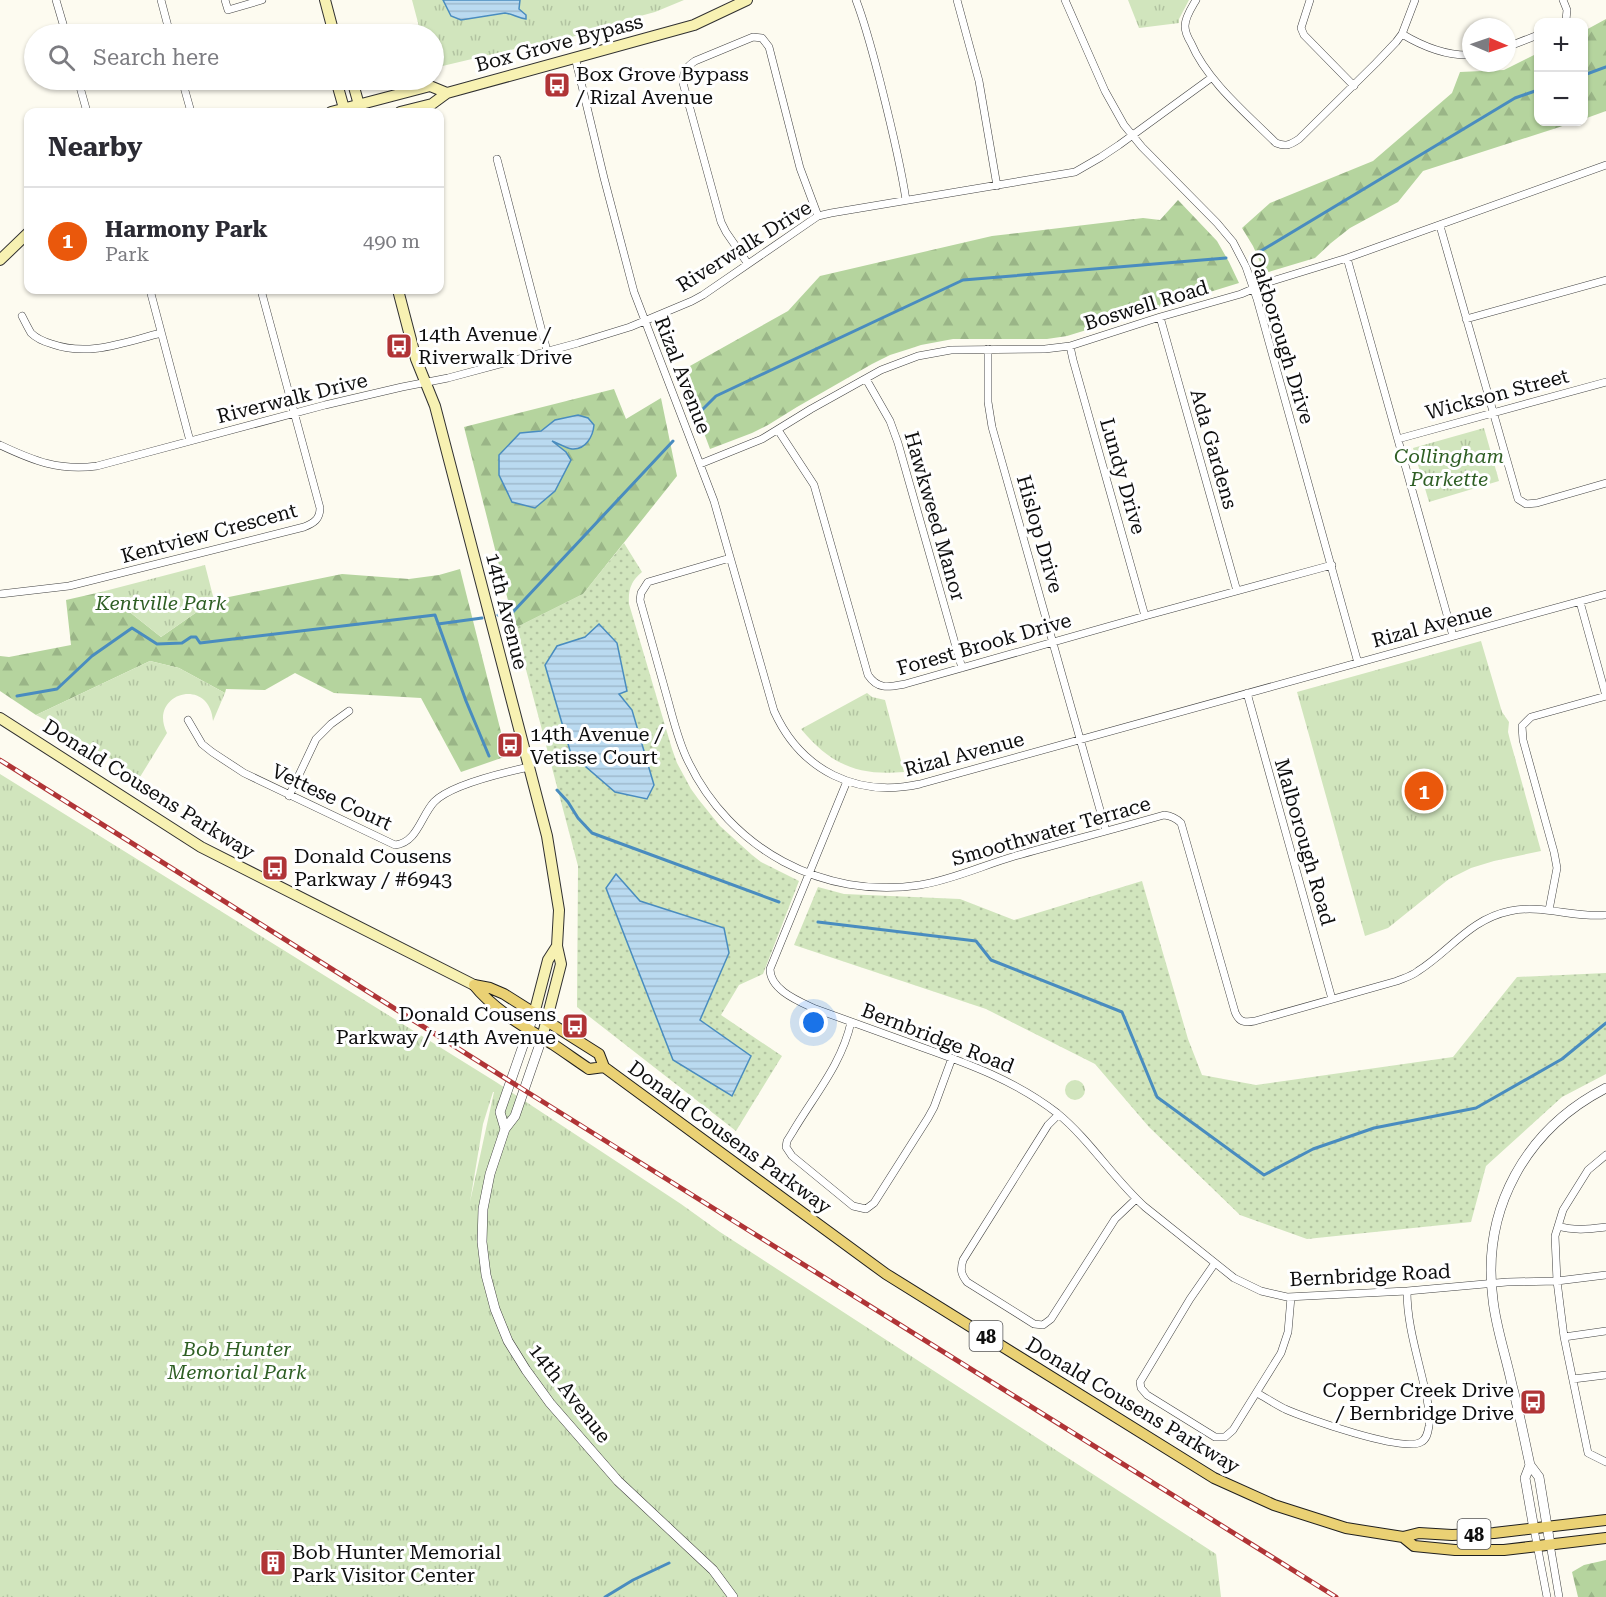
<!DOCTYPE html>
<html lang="en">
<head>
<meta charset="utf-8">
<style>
  :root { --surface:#fff; --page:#f7f7f7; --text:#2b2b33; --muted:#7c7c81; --line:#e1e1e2; --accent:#ea580c }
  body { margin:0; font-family:"Roboto Serif",serif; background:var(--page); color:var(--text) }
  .controls { position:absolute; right:18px; top:18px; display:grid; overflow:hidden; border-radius:12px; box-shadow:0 2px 4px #0004 }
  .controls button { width:54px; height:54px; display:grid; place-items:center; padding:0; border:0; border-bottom:2px solid var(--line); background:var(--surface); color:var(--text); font:30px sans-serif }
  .compass { position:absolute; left:1462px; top:18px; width:54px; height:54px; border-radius:50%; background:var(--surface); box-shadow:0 2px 4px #0004; rotate:92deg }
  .you { position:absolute; left:814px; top:1023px; width:21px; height:21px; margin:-15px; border:4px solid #fff; border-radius:50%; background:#1a73e8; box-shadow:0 0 0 9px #1a73e833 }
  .badge { display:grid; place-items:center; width:39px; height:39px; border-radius:50%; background:var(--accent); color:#fff; font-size:20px; font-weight:700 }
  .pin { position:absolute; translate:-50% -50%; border:3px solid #fff; box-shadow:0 2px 6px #0006 }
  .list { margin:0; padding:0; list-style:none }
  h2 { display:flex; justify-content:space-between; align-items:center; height:78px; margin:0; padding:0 24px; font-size:26px }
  h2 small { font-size:20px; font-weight:400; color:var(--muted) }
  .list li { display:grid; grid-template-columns:39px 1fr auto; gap:18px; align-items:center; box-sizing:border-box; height:108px; padding:0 24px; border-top:2px solid var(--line) }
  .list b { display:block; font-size:22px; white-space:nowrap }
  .list p { margin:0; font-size:20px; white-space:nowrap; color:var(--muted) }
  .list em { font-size:20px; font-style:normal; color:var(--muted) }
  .icon { flex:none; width:33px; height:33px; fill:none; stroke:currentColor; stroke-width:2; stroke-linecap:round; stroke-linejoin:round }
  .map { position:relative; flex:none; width:1606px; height:1597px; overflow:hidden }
  .search { position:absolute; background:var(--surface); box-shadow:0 2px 4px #0004; left:24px; top:24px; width:420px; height:66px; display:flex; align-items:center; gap:15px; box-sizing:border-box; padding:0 21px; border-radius:33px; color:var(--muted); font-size:22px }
  .panel { position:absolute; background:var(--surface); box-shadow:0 2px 4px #0004; left:24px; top:108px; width:420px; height:186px; border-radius:12px }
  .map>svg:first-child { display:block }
  .grass { fill:url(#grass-dots) }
  .forest { fill:url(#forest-firs) }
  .park { fill:url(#park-tufts); fill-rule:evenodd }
  .water { fill:url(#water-rules); stroke:#498cbf; stroke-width:1.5 }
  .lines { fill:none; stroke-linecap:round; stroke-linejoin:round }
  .stream { stroke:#498cbf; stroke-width:3 }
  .minor-casing { stroke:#414141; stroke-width:8 }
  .tertiary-casing { stroke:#414141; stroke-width:10 }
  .secondary-casing { stroke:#303030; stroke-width:12 }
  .primary-casing { stroke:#1f1f1f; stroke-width:12 }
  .minor { stroke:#fff; stroke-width:7 }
  .tertiary { stroke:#fff; stroke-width:9 }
  .secondary { stroke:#f7f1b2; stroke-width:10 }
  .primary { stroke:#ead174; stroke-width:10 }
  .rail-casing { stroke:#b03436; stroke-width:5 }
  .rail { stroke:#fff; stroke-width:3; stroke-dasharray:9; stroke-linecap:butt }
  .labels { text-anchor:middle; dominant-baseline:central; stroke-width:6; stroke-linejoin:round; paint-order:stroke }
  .shield { fill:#fff; stroke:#565656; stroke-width:1.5 }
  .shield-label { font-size:18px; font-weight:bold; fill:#0e0e0e }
  .street-label { font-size:20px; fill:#0e0e0e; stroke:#fff }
  .poi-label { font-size:20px; fill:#0e0e0e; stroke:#fff; text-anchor:start }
  .park-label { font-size:20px; font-style:italic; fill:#2f5f25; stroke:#fff }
</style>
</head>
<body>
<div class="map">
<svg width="1606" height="1597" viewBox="0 0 1606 1597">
  <defs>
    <pattern id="grass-dots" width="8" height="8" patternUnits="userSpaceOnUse" patternTransform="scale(1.5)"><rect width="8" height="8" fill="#d1e5bd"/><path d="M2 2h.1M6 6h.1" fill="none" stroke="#b2c3a1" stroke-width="1.8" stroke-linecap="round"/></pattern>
    <pattern id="forest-firs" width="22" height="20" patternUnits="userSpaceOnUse" patternTransform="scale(1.5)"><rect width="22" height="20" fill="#b5d49e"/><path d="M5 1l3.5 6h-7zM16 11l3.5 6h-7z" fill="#9ab587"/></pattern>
    <pattern id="park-tufts" width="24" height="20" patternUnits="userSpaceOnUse" patternTransform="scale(1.5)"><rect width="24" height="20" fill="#d1e5bd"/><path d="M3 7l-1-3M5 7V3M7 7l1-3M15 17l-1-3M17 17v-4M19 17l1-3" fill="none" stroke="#b2c3a1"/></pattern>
    <pattern id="water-rules" width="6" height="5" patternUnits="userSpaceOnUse" patternTransform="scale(1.5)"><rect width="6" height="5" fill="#badaf0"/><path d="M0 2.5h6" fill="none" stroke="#9fbacd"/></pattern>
  </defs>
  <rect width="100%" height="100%" fill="#fdfbf0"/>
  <path class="grass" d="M624,543L642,572C631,581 628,590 629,604L672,749L677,763L691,789L699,800L720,826L752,855L761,862L799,881L763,974L739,985L721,1015L782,1056L736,1131L577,1007L578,866L515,628L583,594Z
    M1142,881L1188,1039L1202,1075L1256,1085L1453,1057L1517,977L1606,973V1074L1562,1097L1486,1166L1471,1222L1307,1239L1240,1215L1149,1127L1095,1064L986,1009L794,945L818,887L844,894L960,899L1014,920Z"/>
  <path class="forest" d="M1606,19V111L1584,119V31Z
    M1538,53V122H1575L1423,171L1398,202L1350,228L1331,243L1315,258L1265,273L1253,246L1242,228L1270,203L1373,161L1452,93L1460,72L1504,70Z
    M1178,200L1217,241L1229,262L1239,283L1067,336L1047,339H953L921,345L909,349L890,355L872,364L797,407L768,425L752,433L710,449L681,371L788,311L820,276L992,236L1143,218L1160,220Z
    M614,389L626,419L661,398L677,476L583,594L515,628L464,427Z
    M460,569L507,756L461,772L421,698L334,693L295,673L265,690L226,689L225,693L179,668L150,661L36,715L0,691V656L9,657L71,645L66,600L101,592L122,606L161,637L214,600L342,574L409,579L439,575Z
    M1606,1560V1597H1578L1572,1572L1584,1565Z"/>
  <path class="park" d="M412,0H684L655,12L585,31V33L558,41L557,39L434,68V34H421Z
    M1128,0H1189L1179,19V23L1139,28Z
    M1484,428L1499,481L1429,502L1413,448Z
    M205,565L214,600L161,637L122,606L101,592Z
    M1481,641L1502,712L1509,722L1508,732L1510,740L1541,851L1494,861L1471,868L1449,879L1388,928L1365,936L1297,692Z
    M150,661L179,668L225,693L213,721C209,675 147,694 167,733L140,777L61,728L36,715Z
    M867,693L872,697L885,700L904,772C858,776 831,765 801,729Z
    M0,774L496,1082L681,1204L720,1232L1216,1554L1221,1597H0ZM493,1092H494L470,1202L483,1124Z
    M1065 1090a10 10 0 1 1 20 0a10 10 0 1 1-20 0Z"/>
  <path class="water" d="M443,0H520L519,9L526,15V19C518,18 513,14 505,13L461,20L451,16Z
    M578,415L588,418L594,425C593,436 586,450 572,449C565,448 558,443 552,441L566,452L571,460L555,491L535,508L512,502L499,475V455L520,433L541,431L555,420Z
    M599,624L617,643L627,691L619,694L632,710L654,785L647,799L615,792L571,754L545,665L557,646L585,637Z
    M616,874L640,901L724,928L729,953L700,1020L751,1056L732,1096L673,1060L606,888Z"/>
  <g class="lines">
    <path class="stream" d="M1584,75L1606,67
      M1259,252L1515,98L1538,90
      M702,410L716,396L963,280L1226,258
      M498,615L512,613L673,441
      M438,624L482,618
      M17,696L57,689L92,656L132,628L157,644L182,643L191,637H196L200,643L435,615L466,701L489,756
      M557,790L568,802L578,818L592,833L779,902
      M818,922L976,941L991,960L1122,1012L1157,1097L1264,1175L1313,1149L1374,1128L1476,1108L1562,1059L1606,1023
      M605,1597L633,1580L669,1563"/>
    <defs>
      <path id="minor" d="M56,0L66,34
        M161,0L170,34
        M225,0L228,10L262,0
        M856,0C866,26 873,54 880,81C890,121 900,160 906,200
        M957,0L979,81L997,186
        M1065,0L1105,91L1124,125L1142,147L1217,223L1233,242L1246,267L1257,299L1358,663
        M1196,0C1192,7 1185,17 1185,26C1185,32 1188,38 1191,43C1207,81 1247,114 1276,143C1286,147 1290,145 1299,139L1376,63L1396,42L1402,34L1415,0
        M1310,0L1301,28L1304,35L1354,86
        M1563,0L1567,10L1566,20L1563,22
        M1402,34C1422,46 1447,56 1471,55
        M1507,47L1538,35
        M575,57L604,178L634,292L714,501L774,711C801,771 857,798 920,784L1606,594
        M78,80L87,112
        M182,80L191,112
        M497,159L547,351
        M1440,226L1518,499L1526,504L1537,503L1606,483
        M1347,258L1453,636
        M748,264L726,232L721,222L683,83C683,72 686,67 695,61L753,37L762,38L769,47L800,168L818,216
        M150,290L190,441
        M22,316C25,322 28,328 31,333C36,338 45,342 52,344C89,357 125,342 161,333
        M1160,317L1237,591
        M1466,319L1606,280
        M1070,346L1073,360L1145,616
        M988,349V402L992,427L1106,831
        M866,379L890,421L898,443L962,668
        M778,430L814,485L868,675C878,690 889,687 905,684L1145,616L1332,565
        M1398,439L1606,382
        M0,445C34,461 59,471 97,466L325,405L402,387L448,378L578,343L630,327L692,301L703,295L818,216L831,213L1075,172L1101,157L1119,145L1211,78
        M700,464L762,439L811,409L881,370L918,356L951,350L1045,349L1070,346L1160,317L1241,294L1269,282L1347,258L1606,165
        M730,558L648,582L641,593L640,600C649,632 658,665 667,697C673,718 678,741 688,761C730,849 823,900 920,885C952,880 984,865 1015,856C1065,842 1115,829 1164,815C1172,816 1176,818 1181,823L1235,1012C1239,1022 1244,1023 1255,1021L1397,981C1404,978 1412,976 1418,971C1450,951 1470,919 1510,911C1542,904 1573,918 1606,915
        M0,594L69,586L304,527C314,523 320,519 320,508L261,290
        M1580,602L1606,696
        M1247,693L1332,999
        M188,720L202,744L212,752L244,773L395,845C417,843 421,816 434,802C450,785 506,772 529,767
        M847,781L770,969C770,989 796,1000 813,1008C849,1021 885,1034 921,1047C969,1064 1016,1081 1057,1113C1090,1140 1113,1178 1145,1207L1234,1278L1261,1291L1287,1297L1407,1291L1507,1282L1557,1281L1606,1275
        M289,796L316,739L331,724L349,711
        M1549,910L1557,868L1554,852L1523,740L1522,726L1531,717L1606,696
        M851,1022C842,1064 813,1097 792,1133L787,1141L786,1147L792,1156L853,1206L866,1209L874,1203L928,1118L934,1107L952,1058
        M1058,1115L1048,1125L963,1260C960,1270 961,1274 967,1282L1034,1324L1043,1325L1051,1319L1115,1219L1136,1199
        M1606,1155L1588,1170L1563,1210L1555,1236L1557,1281L1564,1337L1588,1453L1606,1462
        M1558,1226C1574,1231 1589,1229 1606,1227
        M1215,1263L1190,1299L1140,1382L1141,1388L1147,1395L1215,1437H1225L1233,1430L1281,1353L1288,1332L1291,1297
        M1564,1337L1606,1331
        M1573,1379L1606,1375
        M1257,1393C1266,1398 1275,1404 1285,1409C1305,1418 1404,1453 1421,1442C1427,1439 1428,1432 1429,1426C1431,1411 1426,1395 1423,1381C1416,1351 1407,1322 1407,1291
        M1534,1529L1547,1597
        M1550,1544L1559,1597"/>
      <path id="tertiary" d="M542,1038L515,1116L505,1129L490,1174L483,1209L482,1242L486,1275L495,1309L508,1341L526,1370L550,1403L618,1481L713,1570L733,1597
        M505,1129L500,1112L534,1014
        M1530,1465L1525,1478L1534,1529
        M1550,1544L1539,1477L1530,1465C1524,1438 1519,1411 1512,1385C1506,1356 1496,1328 1493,1300C1481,1209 1526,1129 1606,1088"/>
      <path id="secondary" d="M325,0L334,34
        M336,80L345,112
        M352,80L361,112
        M331,112L430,86L447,93
        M400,112L432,104L447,93L694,25L747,0
        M0,260L28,233
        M398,290L416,359L435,406L547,836L559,910L557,946L561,964L542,1038
        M0,718L201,847L474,985
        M534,1014L548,960L557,946"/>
      <path id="primary" d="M474,985L490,988L504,994L599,1054L604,1067L886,1274L1214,1478L1274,1505L1346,1528L1403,1537L1419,1533L1452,1535L1494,1533L1606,1520
        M474,985C495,1011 525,1027 554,1045C566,1053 577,1061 589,1069L604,1067
        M1403,1537L1414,1546L1455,1550H1504L1606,1538"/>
    </defs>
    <use href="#minor" class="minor-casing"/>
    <use href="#tertiary" class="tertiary-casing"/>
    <use href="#secondary" class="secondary-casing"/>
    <use href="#primary" class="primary-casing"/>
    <use href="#minor" class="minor"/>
    <use href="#tertiary" class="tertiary"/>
    <use href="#secondary" class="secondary"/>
    <use href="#primary" class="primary"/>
    <defs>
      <path id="rail" d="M0,760L524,1090L1336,1597"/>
    </defs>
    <use href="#rail" class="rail-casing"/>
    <use href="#rail" class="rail"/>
  </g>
  <defs>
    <symbol id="bus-square" viewBox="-11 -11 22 22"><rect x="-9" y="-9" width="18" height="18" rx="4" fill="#b03436" stroke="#fff"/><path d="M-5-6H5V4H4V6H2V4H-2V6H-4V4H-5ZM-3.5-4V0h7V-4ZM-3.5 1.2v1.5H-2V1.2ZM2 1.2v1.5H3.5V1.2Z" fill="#fff"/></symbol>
    <symbol id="building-square" viewBox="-11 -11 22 22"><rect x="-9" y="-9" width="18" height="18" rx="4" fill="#b03436" stroke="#fff"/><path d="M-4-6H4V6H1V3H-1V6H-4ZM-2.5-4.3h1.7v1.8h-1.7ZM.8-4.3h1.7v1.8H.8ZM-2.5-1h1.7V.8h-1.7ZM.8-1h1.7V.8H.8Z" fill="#fff"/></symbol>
  </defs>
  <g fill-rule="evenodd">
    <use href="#bus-square" x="542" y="70" width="30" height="30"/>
    <use href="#bus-square" x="384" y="331" width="30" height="30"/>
    <use href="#bus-square" x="495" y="730" width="30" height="30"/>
    <use href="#bus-square" x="260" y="853" width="30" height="30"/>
    <use href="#bus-square" x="560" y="1011" width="30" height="30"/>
    <use href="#bus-square" x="1518" y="1387" width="30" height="30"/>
    <use href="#building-square" x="258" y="1548" width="30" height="30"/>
  </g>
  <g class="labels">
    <g class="shield">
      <rect x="969.5" y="1321" width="33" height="30" rx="4.5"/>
      <rect x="1457.5" y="1519" width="33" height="30" rx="4.5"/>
    </g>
    <g class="shield-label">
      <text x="986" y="1336">48</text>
      <text x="1474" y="1534">48</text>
    </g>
    <g class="street-label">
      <text transform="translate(559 43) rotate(-15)">Box Grove Bypass</text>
      <text transform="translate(744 246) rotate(-32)">Riverwalk Drive</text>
      <text transform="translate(1146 305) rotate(-17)">Boswell Road</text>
      <text transform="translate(1282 338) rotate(73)">Oakborough Drive</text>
      <text transform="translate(683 375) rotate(69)">Rizal Avenue</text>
      <text transform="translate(1497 394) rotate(-15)">Wickson Street</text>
      <text transform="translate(292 398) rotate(-14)">Riverwalk Drive</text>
      <text transform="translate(1214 449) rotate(74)">Ada Gardens</text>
      <text transform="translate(1123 476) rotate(74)">Lundy Drive</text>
      <text transform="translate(935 516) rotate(74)">Hawkweed Manor</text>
      <text transform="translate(209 533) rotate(-15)">Kentview Crescent</text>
      <text transform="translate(1040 534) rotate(74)">Hislop Drive</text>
      <text transform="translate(507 611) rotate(76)">14th Avenue</text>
      <text transform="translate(1432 625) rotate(-15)">Rizal Avenue</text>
      <text transform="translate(984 644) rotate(-16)">Forest Brook Drive</text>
      <text transform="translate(964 754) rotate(-15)">Rizal Avenue</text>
      <text transform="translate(149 789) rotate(32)">Donald Cousens Parkway</text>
      <text transform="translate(332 797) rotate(25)">Vettese Court</text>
      <text transform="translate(1051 831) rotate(-16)">Smoothwater Terrace</text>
      <text transform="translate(1305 842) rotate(74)">Malborough Road</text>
      <text transform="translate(938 1038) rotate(21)">Bernbridge Road</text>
      <text transform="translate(730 1137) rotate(36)">Donald Cousens Parkway</text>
      <text transform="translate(1370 1275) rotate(-3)">Bernbridge Road</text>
      <text transform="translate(570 1393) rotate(52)">14th Avenue</text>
      <text transform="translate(1133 1405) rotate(31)">Donald Cousens Parkway</text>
    </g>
    <g class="poi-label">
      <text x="576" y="74">Box Grove Bypass<tspan x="576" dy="23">/ Rizal Avenue</tspan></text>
      <text x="418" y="334">14th Avenue /<tspan x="418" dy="23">Riverwalk Drive</tspan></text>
      <text x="530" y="734">14th Avenue /<tspan x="530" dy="23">Vetisse Court</tspan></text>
      <text x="294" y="856">Donald Cousens<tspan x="294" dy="23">Parkway / #6943</tspan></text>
      <text x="556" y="1014" text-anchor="end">Donald Cousens<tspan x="556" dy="23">Parkway / 14th Avenue</tspan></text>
      <text x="1514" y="1390" text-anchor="end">Copper Creek Drive<tspan x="1514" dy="23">/ Bernbridge Drive</tspan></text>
      <text x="292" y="1552">Bob Hunter Memorial<tspan x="292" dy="23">Park Visitor Center</tspan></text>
    </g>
    <g class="park-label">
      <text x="1449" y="456">Collingham<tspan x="1449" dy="23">Parkette</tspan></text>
      <text x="161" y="603">Kentville Park</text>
      <text x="237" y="1349">Bob Hunter<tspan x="237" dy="23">Memorial Park</tspan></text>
    </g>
  </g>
</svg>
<div class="controls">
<button>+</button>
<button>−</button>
</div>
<svg class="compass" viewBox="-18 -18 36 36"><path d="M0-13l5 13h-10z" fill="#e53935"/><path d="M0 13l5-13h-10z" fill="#7c7c81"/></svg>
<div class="you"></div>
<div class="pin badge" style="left:1424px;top:791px">1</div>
<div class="search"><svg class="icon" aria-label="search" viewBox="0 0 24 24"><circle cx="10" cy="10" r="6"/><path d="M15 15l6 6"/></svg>Search here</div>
<section class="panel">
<h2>Nearby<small></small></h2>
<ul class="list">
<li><span class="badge">1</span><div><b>Harmony Park</b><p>Park</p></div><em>490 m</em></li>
</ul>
</section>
</div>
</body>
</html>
